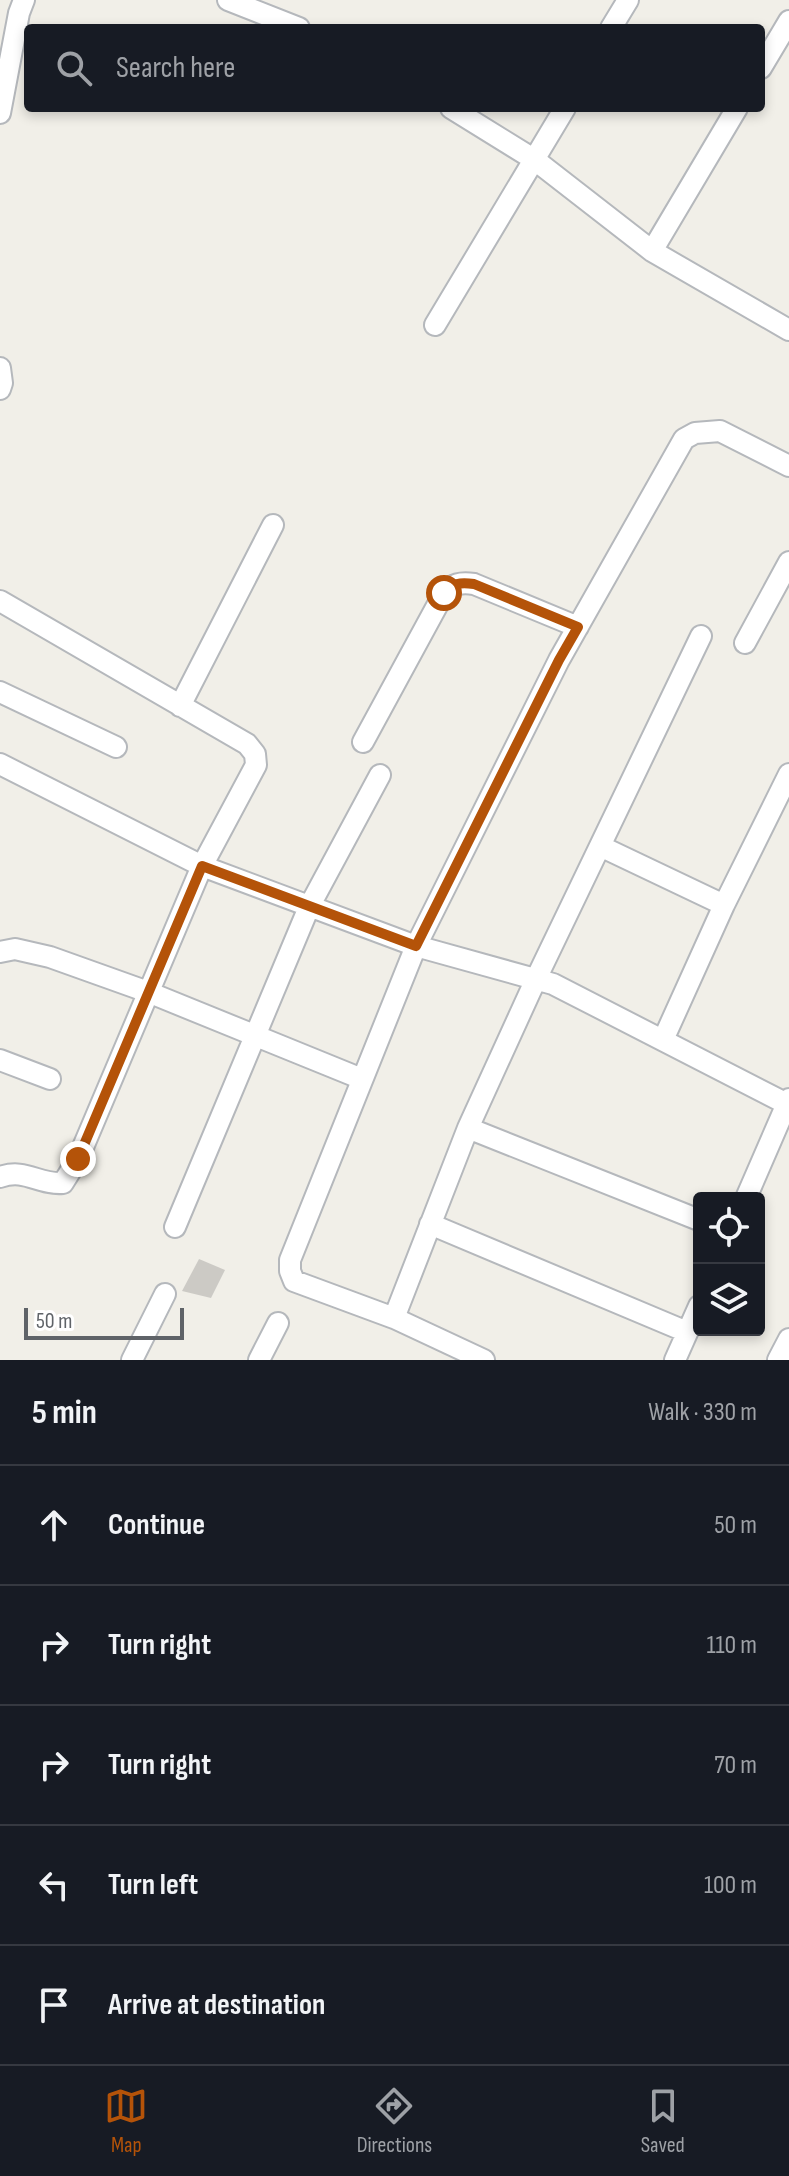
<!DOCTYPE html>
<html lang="en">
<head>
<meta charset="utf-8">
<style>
  :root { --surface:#171b24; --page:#242831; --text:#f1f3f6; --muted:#9ea1a6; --line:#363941; --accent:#b45309 }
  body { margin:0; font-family:"Sofia Sans Condensed",sans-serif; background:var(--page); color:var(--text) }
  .controls { position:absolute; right:24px; bottom:24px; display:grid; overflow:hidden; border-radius:8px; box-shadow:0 4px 12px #0003 }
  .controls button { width:72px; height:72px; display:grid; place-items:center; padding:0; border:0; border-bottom:2px solid var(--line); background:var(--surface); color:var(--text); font:40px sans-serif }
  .scale { position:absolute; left:24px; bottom:20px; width:160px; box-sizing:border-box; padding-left:8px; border:4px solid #5f6368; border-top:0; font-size:22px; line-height:28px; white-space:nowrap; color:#5f6368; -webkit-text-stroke:6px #fff; paint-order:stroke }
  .stop { position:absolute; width:24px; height:24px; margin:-18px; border:6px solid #b45309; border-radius:50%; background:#fff }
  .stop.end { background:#b45309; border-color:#fff; box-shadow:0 2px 8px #0008 }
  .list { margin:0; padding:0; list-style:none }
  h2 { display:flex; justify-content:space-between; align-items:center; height:104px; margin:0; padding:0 32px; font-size:34px }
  h2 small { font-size:26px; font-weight:400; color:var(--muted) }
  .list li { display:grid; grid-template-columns:52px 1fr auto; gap:24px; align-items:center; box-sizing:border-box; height:120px; padding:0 32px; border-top:2px solid var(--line) }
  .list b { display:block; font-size:30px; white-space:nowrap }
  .list em { font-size:26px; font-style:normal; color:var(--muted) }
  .icon { flex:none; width:44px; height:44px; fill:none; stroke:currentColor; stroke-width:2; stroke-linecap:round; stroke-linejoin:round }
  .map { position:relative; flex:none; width:789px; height:1360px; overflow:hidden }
  .search { position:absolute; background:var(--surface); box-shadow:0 4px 12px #0003; left:24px; right:24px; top:24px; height:88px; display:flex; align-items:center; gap:20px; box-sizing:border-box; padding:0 28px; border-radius:8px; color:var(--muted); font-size:30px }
  .sheet { height:704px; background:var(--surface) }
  nav { display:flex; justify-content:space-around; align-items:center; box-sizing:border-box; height:112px; border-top:2px solid var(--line); background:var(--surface); font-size:22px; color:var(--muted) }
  nav a { display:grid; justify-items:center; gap:4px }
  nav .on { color:var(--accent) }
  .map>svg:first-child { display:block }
  .building { fill:#cccac5 }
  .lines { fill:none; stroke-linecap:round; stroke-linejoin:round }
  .street-casing { stroke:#b5b8bc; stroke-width:24 }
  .street { stroke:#fff; stroke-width:20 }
  .route { stroke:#b45309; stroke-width:10 }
</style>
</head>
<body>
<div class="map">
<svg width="789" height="1360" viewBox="0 0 789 1360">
  <rect width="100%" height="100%" fill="#f1efe8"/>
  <path class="building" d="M199,1259L225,1270L211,1298L182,1291Z"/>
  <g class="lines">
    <defs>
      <path id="street" d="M228,0L299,28
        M611,28L628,0
        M761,68L789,21
        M451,108L535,160L652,251L789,330
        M0,113L19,13L24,0
        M652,251L737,108
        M435,325L565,108
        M0,368L2,383L0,389
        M0,601L247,744L255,754L256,765L202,866L78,1159L63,1183C38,1185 26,1168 0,1177
        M745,643L789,562
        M0,692L116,747
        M180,706L273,525
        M363,742L444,593C453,584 460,582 474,584L578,627
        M0,764L202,866L416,946L553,984L789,1105
        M600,846L724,905
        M0,952L15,949L50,957L148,992L362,1079
        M663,1040L724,905L789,774
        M0,1060L50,1079
        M468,1128L699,1220
        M746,1198L789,1099
        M430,1224L687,1332
        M175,1227L309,907L380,775
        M394,1318L468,1128L536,979L701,636
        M132,1360L165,1294
        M259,1360L278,1323
        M484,1360L394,1318L294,1281L290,1271V1260L416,946L559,660L684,439L695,433L720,431L789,466
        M675,1360L699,1306
        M778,1360L789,1339"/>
    </defs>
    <use href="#street" class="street-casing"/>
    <use href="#street" class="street"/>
  </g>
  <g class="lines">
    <path class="route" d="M78,1159L202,866L416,946L559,660L578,627L474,584C460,582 453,583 444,593"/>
  </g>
</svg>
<div class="controls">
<button><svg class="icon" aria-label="locate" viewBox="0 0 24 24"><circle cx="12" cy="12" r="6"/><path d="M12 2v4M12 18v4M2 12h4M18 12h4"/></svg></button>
<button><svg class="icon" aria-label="layers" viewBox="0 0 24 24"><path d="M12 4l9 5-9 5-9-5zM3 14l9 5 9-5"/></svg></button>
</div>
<div class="scale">50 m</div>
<div class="stop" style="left:444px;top:593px"></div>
<div class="stop end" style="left:78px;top:1159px"></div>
<div class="search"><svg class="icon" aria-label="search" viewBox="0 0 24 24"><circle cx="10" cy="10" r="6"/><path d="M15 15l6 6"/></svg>Search here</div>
</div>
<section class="sheet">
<h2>5 min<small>Walk · 330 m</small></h2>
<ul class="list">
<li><svg class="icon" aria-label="ahead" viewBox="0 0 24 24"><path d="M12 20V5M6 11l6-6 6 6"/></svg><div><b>Continue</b></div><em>50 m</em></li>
<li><svg class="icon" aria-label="right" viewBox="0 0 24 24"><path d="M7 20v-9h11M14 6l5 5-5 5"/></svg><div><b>Turn right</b></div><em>110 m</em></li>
<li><svg class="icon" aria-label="right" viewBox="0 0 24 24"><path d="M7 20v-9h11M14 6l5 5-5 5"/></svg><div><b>Turn right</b></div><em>70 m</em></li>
<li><svg class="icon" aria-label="left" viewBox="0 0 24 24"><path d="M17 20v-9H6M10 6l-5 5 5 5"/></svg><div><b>Turn left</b></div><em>100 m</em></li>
<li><svg class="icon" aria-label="arrive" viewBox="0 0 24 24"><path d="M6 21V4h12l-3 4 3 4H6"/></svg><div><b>Arrive at destination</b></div></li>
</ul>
</section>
<nav>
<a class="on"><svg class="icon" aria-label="map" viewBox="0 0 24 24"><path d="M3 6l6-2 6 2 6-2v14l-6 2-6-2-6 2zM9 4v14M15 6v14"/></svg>Map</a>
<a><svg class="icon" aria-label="directions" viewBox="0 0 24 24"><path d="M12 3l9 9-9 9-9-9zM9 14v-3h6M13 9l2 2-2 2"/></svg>Directions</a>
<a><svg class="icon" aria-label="saved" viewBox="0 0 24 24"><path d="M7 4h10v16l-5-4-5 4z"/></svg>Saved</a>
</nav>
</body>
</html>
